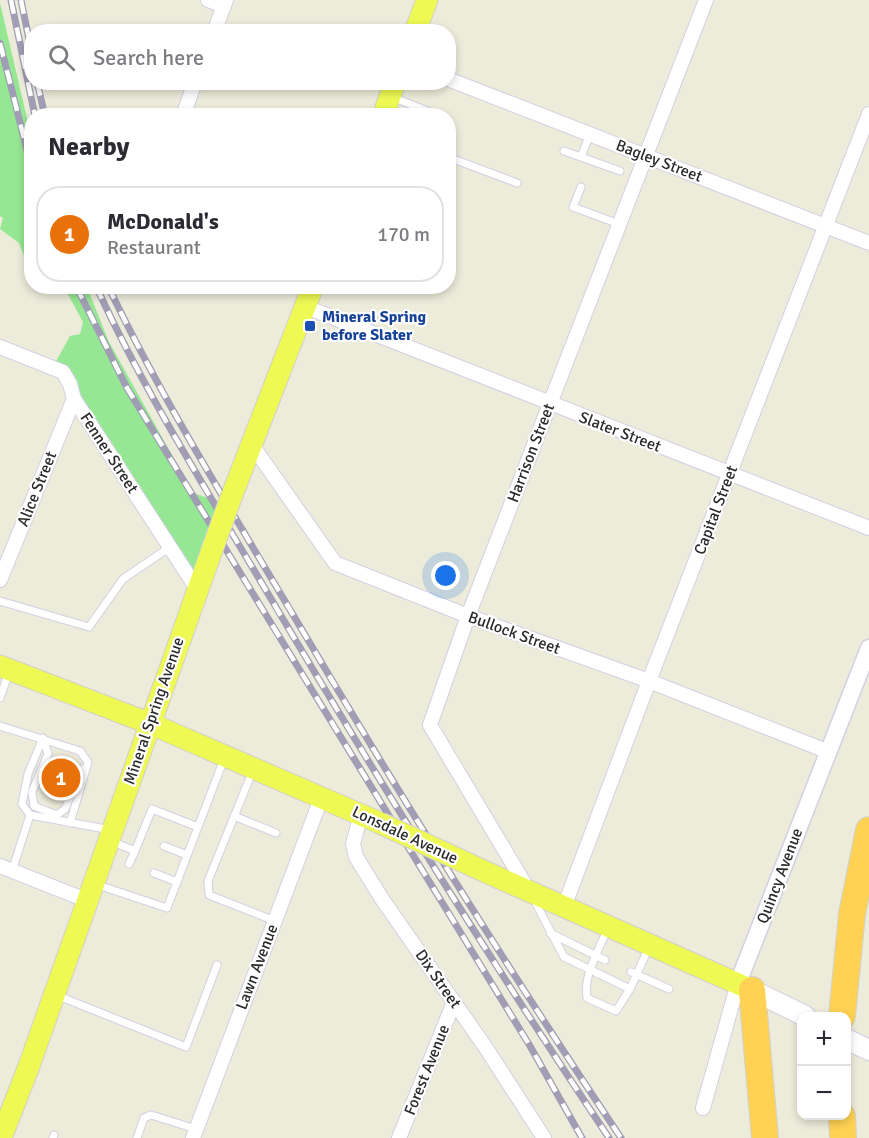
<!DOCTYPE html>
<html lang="en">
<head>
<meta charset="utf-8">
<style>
  :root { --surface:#fff; --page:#f7f7f7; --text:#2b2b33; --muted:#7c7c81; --line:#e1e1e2; --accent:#0f766e }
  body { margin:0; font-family:Signika,sans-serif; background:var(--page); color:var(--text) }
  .controls { position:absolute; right:18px; bottom:18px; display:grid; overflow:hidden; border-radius:12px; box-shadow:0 3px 9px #0003 }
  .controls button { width:54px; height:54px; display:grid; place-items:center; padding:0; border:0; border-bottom:2px solid var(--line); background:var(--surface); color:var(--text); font:30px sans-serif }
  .you { position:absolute; left:446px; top:576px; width:21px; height:21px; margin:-15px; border:4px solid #fff; border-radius:50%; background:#1a73e8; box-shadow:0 0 0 9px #1a73e833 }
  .badge { display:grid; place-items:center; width:39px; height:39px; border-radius:50%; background:var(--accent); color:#fff; font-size:20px; font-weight:700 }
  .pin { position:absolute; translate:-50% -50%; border:3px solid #fff; box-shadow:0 2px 6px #0006 }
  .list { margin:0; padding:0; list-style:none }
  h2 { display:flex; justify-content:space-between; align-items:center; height:78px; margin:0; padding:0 24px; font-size:26px }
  h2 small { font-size:20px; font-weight:400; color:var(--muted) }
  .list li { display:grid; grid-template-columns:39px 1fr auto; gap:18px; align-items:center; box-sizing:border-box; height:96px; margin:0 12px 12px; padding:0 12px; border:2px solid var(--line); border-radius:24px }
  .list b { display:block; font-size:22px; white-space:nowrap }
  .list p { margin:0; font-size:20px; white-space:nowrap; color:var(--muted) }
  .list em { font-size:20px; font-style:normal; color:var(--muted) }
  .icon { flex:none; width:33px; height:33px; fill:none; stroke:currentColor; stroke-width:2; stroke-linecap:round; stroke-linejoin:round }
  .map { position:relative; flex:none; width:869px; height:1138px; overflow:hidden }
  .search { position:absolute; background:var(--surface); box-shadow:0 3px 9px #0003; left:24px; top:24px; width:432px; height:66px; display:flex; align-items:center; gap:15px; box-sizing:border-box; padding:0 21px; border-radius:24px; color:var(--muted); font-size:22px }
  .panel { position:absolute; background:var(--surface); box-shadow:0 3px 9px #0003; left:24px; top:108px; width:432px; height:186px; border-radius:24px }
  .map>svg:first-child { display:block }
  .green { fill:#96e793 }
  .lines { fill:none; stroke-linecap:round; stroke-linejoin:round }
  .service-casing { stroke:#d2d0e4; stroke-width:9 }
  .minor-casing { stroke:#d2d0e4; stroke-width:16 }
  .tertiary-casing { stroke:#d2d0e4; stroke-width:19 }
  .secondary-casing { stroke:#d2d0e4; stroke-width:22 }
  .primary-casing { stroke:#d0d0d0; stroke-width:23 }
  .motorway-casing { stroke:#d0d0d0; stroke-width:28 }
  .service { stroke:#fff; stroke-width:7 }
  .minor { stroke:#fff; stroke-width:14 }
  .tertiary { stroke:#fff; stroke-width:16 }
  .secondary { stroke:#fff; stroke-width:20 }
  .primary { stroke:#eefa53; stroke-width:21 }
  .motorway { stroke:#ffd253; stroke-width:26 }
  .rail-casing { stroke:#a19db5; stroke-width:7 }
  .rail { stroke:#fff; stroke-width:4.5; stroke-dasharray:14; stroke-linecap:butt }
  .primary-bridge-casing { stroke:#d0d0d0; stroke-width:23; stroke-linecap:butt }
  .primary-bridge { stroke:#eefa53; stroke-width:21 }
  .transit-dot { fill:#1a4fb4; stroke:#fff; stroke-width:2 }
  .labels { text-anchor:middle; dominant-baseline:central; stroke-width:4.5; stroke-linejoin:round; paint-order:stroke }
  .street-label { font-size:16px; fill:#2a2a2a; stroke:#fff }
  .transit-label { font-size:16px; font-weight:bold; fill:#164399; stroke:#fff; text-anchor:start }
</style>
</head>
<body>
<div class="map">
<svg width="869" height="1138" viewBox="0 0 869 1138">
  <rect width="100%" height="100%" fill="#edebda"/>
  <path class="green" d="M0,3L31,135V261H26L19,243L0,229L3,218L0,216Z
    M64,287H87L109,342L193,493L230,505L199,589L54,365L70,336L80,334L83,322Z"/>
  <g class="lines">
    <defs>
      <path id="service" d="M392,97L440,116
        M590,134L581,157L620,171
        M564,151L581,157
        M448,157L517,183
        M581,187L573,207L619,224
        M0,601L89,627L123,579L170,547
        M0,698L9,672
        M0,726L80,751L88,762L70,823
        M43,738L28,774L22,804L30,815L111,830
        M43,738L48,754L32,792L34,806L57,815L65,809L82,769
        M253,770L208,881L209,895L275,921
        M234,816L276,833
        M111,841L135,851L129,864
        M164,846L187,855
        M135,851L152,809L198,827
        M12,871L30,815
        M154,873L177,882
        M95,884L167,908L224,759
        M533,898L564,957L630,989L616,1011L587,998C583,975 599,950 607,930
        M550,933L605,960
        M631,972L669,989
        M630,989L649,947
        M56,995L186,1047L217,965
        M53,1138L54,1135
        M137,1138L144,1118L151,1115L196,1129"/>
      <path id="minor" d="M208,0L224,6
        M214,32L226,0
        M448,79L869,243
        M183,116L195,82
        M306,307L869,528
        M0,347L63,372L70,384L74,399L197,589
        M252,445L335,563L468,616L649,681L829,752
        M0,580L74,399
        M361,814L353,844L356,857L382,899L486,1048L544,1138
        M0,866L86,900
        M529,891L430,725L468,616L706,0
        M564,907L649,681L869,114
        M703,1108L738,983
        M193,1138L322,796
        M399,1138L454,1002"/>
      <path id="tertiary" d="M738,983L869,648"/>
      <path id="secondary" d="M752,990L805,1016
        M846,1039L869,1050"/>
      <path id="primary" d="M415,32L427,0
        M383,116L395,82
        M232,495L313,286
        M0,666L151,724L380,823
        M488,873L752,990
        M1,1138L29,1066L212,550"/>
      <path id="motorway" d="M752,990L765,1138
        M842,1016L852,914L869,830
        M842,1116L843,1138"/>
    </defs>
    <use href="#service" class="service-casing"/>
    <use href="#minor" class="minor-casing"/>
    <use href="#tertiary" class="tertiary-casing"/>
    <use href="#secondary" class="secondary-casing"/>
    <use href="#primary" class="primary-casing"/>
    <use href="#motorway" class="motorway-casing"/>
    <use href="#service" class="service"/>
    <use href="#minor" class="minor"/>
    <use href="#tertiary" class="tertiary"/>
    <use href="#secondary" class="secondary"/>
    <use href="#primary" class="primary"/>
    <use href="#motorway" class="motorway"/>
    <defs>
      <path id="rail" d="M11,0L35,116
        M21,0L32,54
        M0,43L32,170
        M37,82L45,116
        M76,286L127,388L530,1046L582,1138
        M96,286C144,391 206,489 264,587C374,774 489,958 609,1138
        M108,286C162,399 228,505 292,613C397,791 506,966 621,1138"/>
    </defs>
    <use href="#rail" class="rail-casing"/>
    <use href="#rail" class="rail"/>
    <defs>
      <path id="primary-bridge" d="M212,550L232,495
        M380,823L488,873"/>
    </defs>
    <use href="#primary-bridge" class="primary-bridge-casing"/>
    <use href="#primary-bridge" class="primary-bridge"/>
  </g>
  <rect class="transit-dot" x="304" y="320" width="12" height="12" rx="3"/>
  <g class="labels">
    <g class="street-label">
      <text transform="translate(659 161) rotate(21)">Bagley Street</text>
      <text transform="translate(620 432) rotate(21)">Slater Street</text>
      <text transform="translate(109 453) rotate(57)">Fenner Street</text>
      <text transform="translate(531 453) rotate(-69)">Harrison Street</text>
      <text transform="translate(37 489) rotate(-68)">Alice Street</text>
      <text transform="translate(716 510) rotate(-69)">Capital Street</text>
      <text transform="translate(514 633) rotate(20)">Bullock Street</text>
      <text transform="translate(154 711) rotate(-71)">Mineral Spring Avenue</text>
      <text transform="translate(405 835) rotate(25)">Lonsdale Avenue</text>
      <text transform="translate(780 876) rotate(-69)">Quincy Avenue</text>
      <text transform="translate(257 967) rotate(-69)">Lawn Avenue</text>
      <text transform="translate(438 979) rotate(55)">Dix Street</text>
      <text transform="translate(427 1070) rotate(-68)">Forest Avenue</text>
    </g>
    <g class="transit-label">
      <text x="322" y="317">Mineral Spring<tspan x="322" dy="18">before Slater</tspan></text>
    </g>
  </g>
</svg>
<div class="controls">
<button>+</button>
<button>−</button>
</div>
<div class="you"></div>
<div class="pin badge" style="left:61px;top:778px;background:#e8710a">1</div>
<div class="search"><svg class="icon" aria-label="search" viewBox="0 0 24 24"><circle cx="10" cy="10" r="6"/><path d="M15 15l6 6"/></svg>Search here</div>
<section class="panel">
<h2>Nearby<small></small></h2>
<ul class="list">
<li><span class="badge" style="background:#e8710a">1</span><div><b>McDonald's</b><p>Restaurant</p></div><em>170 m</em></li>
</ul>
</section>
</div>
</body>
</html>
